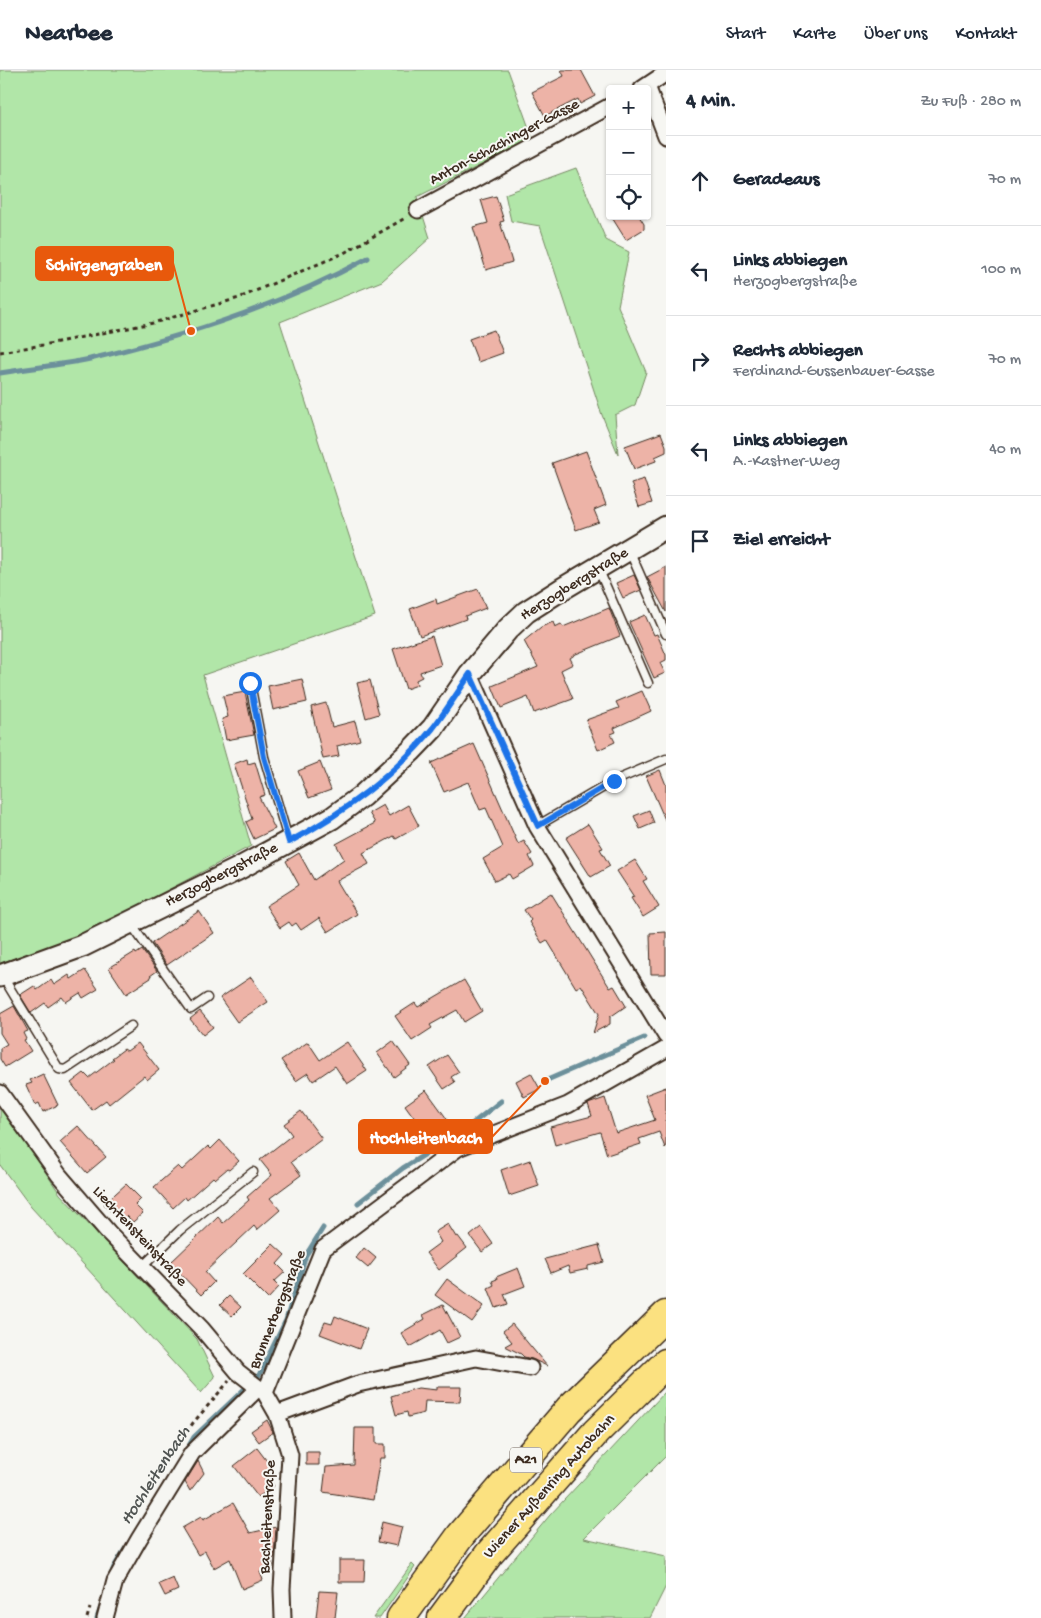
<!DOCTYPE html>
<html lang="de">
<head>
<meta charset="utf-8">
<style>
  :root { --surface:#fff; --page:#f6f6f7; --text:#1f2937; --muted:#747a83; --line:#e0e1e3 }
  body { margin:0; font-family:"Gochi Hand",sans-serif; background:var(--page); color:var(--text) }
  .controls { position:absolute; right:15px; top:15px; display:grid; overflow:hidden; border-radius:5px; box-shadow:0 1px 4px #0004 }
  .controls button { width:45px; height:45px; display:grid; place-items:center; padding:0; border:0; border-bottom:1px solid var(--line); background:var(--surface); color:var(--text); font:25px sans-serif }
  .stop { position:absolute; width:15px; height:15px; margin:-11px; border:4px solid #1a73e8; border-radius:50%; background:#fff }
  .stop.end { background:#1a73e8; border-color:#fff; box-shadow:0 1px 5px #0008 }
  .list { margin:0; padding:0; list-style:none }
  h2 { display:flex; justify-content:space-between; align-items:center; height:65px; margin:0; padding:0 20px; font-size:21px }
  h2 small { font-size:16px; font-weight:400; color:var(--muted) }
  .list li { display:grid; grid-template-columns:32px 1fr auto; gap:15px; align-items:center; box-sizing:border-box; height:90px; padding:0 20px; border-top:1px solid var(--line) }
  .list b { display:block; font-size:19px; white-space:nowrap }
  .list p { margin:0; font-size:16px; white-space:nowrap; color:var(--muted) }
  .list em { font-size:16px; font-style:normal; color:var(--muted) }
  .icon { flex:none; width:28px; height:28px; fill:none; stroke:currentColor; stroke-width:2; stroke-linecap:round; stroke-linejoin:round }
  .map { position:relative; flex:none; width:666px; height:1548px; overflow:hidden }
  header { display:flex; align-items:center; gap:30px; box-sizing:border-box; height:70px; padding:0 25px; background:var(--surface); border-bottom:1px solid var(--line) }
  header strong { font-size:24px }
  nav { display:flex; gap:28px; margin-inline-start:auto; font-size:18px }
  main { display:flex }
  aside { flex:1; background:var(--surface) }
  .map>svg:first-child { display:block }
  .green { fill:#b1e6a8; stroke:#768863 }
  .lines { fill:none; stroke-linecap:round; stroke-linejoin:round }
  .stream { stroke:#6c909b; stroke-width:5 }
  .building { fill:#edb3a7; stroke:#3b2a1e }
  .lane-casing { stroke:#3b2a1e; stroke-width:11 }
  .street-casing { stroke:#3b2a1e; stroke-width:19 }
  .secondary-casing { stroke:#3b2a1e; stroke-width:25 }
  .highway-casing { stroke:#3b2a1e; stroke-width:31 }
  .path { stroke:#3b2a1e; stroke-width:3; stroke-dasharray:4 4; stroke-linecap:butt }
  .lane { stroke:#f6f6f2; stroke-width:8 }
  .street { stroke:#f6f6f2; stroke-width:15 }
  .secondary { stroke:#f6f6f2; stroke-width:21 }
  .highway { stroke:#fbe180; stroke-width:28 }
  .route { stroke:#1a73e8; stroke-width:6 }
  .labels { text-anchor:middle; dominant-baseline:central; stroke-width:4; stroke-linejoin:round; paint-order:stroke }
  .shield { fill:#f6f6f2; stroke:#73675e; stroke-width:1 }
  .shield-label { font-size:15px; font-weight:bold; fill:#3b2a1e }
  .street-label { font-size:16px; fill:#3b2a1e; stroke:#f6f6f2 }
  .water-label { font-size:18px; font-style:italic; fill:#505452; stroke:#f6f6f2 }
  .leader { fill:none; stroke:#e8590c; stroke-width:2 }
  .callout-dot { fill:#e8590c; stroke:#f6f6f2; stroke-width:2 }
  .callout { fill:#e8590c; stroke:#e8590c; stroke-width:2 }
  .callout-label { font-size:18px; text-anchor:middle; font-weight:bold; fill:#fff }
</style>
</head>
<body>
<header>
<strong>Nearbee</strong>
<nav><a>Start</a><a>Karte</a><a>Über uns</a><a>Kontakt</a></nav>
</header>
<main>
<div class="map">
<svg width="666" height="1548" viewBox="0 0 666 1548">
  <rect width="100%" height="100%" fill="#f6f6f2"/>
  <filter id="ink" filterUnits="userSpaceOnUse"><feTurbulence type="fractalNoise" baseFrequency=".02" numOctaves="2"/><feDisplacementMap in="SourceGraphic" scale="10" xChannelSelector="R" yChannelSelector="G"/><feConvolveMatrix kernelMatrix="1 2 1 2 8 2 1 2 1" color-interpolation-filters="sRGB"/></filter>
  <g filter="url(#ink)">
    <path class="green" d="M0,0H508L533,69L417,127L430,168L382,211L280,252L375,546L203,605L251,776L77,868L0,893Z
      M576,98L606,170L629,182L618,236L646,302L635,335L615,345L618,384L602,345L540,156L511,151L505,124Z
      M0,1034L60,1124L197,1269L215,1307L201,1323L31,1137L0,1095Z
      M666,1321V1386L584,1468L666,1486V1516L650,1548H465L550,1445Z
      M412,1494L415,1497L380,1548H373Z"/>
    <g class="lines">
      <path class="stream" d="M0,303C30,298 61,295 90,289C186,266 282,235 368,188
        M545,1011L644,968
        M459,1064L501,1031
        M358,1133L403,1098L437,1077
        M186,1381L194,1367L259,1305L286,1250L306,1185L323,1158
        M111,1505L114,1497L125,1479
        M97,1548L101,1537"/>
    </g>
    <path class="building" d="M561,0H581L595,26L580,34L578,29L545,46L532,22L564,6Z
      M496,126L504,151L500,152L512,192L486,200L473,157L488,153L481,130Z
      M611,146H639L644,154V159L626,170Z
      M494,260L503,283L478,292L469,269Z
      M661,363L666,376V382L655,387L656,391L634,399L625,376Z
      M586,381L606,435L594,440L599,452L576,460L552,393Z
      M644,409L652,433L639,437L631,413Z
      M666,497V542L647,507Z
      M634,505L641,520L623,528L616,513Z
      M478,519L486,538L465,546L466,549L420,566L410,539L436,529L437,534Z
      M609,538L620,566L576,584L570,588L573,594L561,600L573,629L534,643L528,627L501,638L492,616L538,597L524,571L541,557L553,552L555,557L561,554L563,557Z
      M645,545L654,565L657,564L666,585V590L660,593L665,603L654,608L629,552Z
      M432,566L441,595L420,602L422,607L416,610L417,615L406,619L393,579Z
      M302,609L307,632L273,640L268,616Z
      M370,610L379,644L366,648L357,613Z
      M642,621L651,641L614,658L616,662L611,664L615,672L598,680L586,650L619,638L616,632Z
      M245,622L254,665L226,670L222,649L228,647L223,626Z
      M326,633L332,657L355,651L360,670L337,676L339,686L323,689L311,637Z
      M474,674L518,774L524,771L532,784L529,786L534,796L512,809L509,804L495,811L483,789L503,777L486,738L480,740L468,712L444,722L431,693Z
      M247,689L248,694L255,692L265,725L259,727L275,759L254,769L246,752L252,749L234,694Z
      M320,692L331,720L309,728L298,701Z
      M660,700L666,715V752L646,706Z
      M383,735L389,746L408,735L419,756L396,769L394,766L363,783L369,794L337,811L357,844L328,862L319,848L301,860L296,853L292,856L289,852L280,858L266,836L299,815L286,791L299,783L314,810L344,789L336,774L375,753L369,743Z
      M649,740L654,753L640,759L634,746Z
      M588,754L603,778L600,779L610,796L591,807L566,768Z
      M635,790L647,809L643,811L659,837L643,847L631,828L634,827L617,801Z
      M551,823L610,918L614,916L626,936L610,947V954L593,963L599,944L581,915L576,918L547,870L542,873L529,852L531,850L524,840Z
      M199,841L214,863L167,895L152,873Z
      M666,862V904H651L650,863Z
      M142,880L157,901L150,906L151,908L126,924L109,898L135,882L136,884Z
      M85,900L98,919L83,928L80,923L66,932L62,927L48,937L45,933L31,943L20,925L34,916L37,920L51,910L54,915L69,905L71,909Z
      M251,907L268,932L237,952L220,928Z
      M464,910L482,941L464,952L457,940L430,955L432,958L412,971L395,946L415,933L418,937Z
      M14,936L28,961L23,963L26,969L24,970L31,981L5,997L0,989V978L7,974L0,963V944Z
      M200,941L213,957L203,965L190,949Z
      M393,971L410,995L394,1007L377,983Z
      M308,972L320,990L347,972L367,1001L347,1014L335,996L313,1011L308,1003L296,1011L281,990Z
      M138,973L159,1000L147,1010L144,1006L109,1034L106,1030L92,1040L71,1013L84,1003L89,1008L114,989L112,988L124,979L127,981Z
      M447,985L459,1002L451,1007L455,1012L444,1019L429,997Z
      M531,1003L540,1019L524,1027L516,1011Z
      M43,1004L58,1035L43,1042L39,1033L35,1035L26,1015L32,1013L30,1010Z
      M666,1017V1077L665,1078L659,1062L639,1069L641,1074L607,1085L600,1062L555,1075L550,1057L592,1046L588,1034L605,1028L616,1063L655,1050L645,1025Z
      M426,1020L447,1049L426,1064L405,1035Z
      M301,1041L322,1069L291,1092L301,1105L270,1128L280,1140L257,1160L254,1156L205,1202L214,1212L201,1225L170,1193L218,1147L223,1153L249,1130L247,1127L272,1105L260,1090L292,1065L284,1054Z
      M78,1056L106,1087L87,1103L60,1072Z
      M220,1070L239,1091L229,1100L227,1099L215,1109L213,1107L187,1130L185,1127L173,1138L154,1117L178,1096L182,1100L208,1076L211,1079Z
      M530,1090L539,1116L509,1126L501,1100Z
      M126,1114L141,1129L135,1135L143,1143L133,1152L127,1146L121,1152L104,1134Z
      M448,1154L456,1167L458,1166L467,1178L439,1200L426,1183L441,1172L435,1162Z
      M481,1157L493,1174L482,1182L470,1166Z
      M273,1174L285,1185L277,1194L285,1202L274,1212L279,1217L268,1229L243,1204Z
      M599,1175L604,1192L588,1196V1199L570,1203L568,1196L551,1203L545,1189Z
      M364,1178L376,1188L368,1198L356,1188Z
      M518,1198L525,1216L504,1224L508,1234L496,1238L488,1218L494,1215L492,1211L497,1209L496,1207Z
      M447,1209L484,1236L472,1252L435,1225Z
      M229,1226L241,1237L232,1246L220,1235Z
      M443,1235L460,1267L447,1273L440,1260L410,1277L401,1263L425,1249L423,1245Z
      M335,1246L367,1259L359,1279L320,1264L325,1252L332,1254Z
      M512,1254L547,1296L532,1289L524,1287L521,1284L505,1276L512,1272L503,1261Z
      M437,1317H461L460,1332L425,1331L424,1343L408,1347L407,1342L396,1345L391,1326L418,1318L437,1320Z
      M267,1350L273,1362L259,1372L251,1361Z
      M355,1358H376V1374H385V1388H380L373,1430L323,1422L326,1397L354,1395Z
      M257,1378L273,1399L265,1405L274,1416L258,1427L234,1396Z
      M306,1382H319V1395H306Z
      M198,1391L204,1403L190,1421L185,1412Z
      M233,1433L250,1463L276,1457L274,1488L271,1489L273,1496L260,1502L263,1510L242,1519L230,1489L214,1498L205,1481L198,1485L182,1458L201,1447L203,1450Z
      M382,1452L402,1457L397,1476L378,1472Z
      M339,1490H365L364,1512H339Z
      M173,1508L178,1520L165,1526L159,1514Z
      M319,1521L338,1522L335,1548H316Z"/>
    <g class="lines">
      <defs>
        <path id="lane" d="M630,482L666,564
          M598,498L648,613
          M250,613L264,687L288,769
          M537,756L614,711L666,689
          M131,854L191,939L207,928
          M3,907L59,999L65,1000L131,956
          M142,1197L180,1160L253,1102"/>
        <path id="street" d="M647,16L666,66
          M642,19L666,3
          M418,140L610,36
          M470,604L537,756L666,966
          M0,1023L59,1105L108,1162L202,1259L238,1302L265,1323L277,1344L290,1385L282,1519L283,1548
          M265,1323L323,1179L458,1078L568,1035L666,979
          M277,1344L358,1314L476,1288L530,1298
          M105,1548L115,1511L139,1469L192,1383L258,1318"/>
        <path id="secondary" d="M0,906L82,876L238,799L332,748L362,726L411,681L433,658L470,604L508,559L526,542L562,519L666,457"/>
        <path id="highway" d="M401,1548L461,1465L569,1339L666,1245
          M442,1548L489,1484L596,1362L666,1293"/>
      </defs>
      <use href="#lane" class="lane-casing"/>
      <use href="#street" class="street-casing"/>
      <use href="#secondary" class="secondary-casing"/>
      <use href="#highway" class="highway-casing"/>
      <path class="path" d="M0,282L43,275L153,253L239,228L344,183L407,147
        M139,1436L168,1387L193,1353L229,1311
        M87,1548L90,1538"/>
      <use href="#lane" class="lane"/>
      <use href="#street" class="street"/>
      <use href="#secondary" class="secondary"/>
      <use href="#highway" class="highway"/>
    </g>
  </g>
  <g class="lines" filter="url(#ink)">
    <path class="route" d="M250,613L264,687L289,772C342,744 395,705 433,658C446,641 458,622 470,604L538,756L614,711"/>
  </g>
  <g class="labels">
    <rect class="shield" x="510" y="1377.5" width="32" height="25" rx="4"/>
    <g class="shield-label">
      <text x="526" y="1390">A21</text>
    </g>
    <g class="street-label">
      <text transform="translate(505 73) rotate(-28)">Anton-Schachinger-Gasse</text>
      <text transform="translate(575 515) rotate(-32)">Herzogbergstraße</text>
      <text transform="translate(222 806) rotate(-27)">Herzogbergstraße</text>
      <text transform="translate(139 1167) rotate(47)">Liechtensteinstraße</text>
      <text transform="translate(279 1240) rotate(-68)">Brunnerbergstraße</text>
      <text transform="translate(550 1417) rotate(-48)">Wiener Außenring Autobahn</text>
      <text transform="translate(269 1447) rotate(-87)">Bachleitenstraße</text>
    </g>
    <g class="water-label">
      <text transform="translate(156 1406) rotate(-57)">Hochleitenbach</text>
    </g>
  </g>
  <path class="leader" d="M191 261L173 193M545 1011L492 1067"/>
  <g class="callout-dot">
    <circle cx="191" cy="261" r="5"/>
    <circle cx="545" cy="1011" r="5"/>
  </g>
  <g class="callout">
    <rect x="36" y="177" width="137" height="33" rx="5"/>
    <rect x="359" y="1050" width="133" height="33" rx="5"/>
  </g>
  <g class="callout-label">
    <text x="104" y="200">Schirgengraben</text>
    <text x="426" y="1073">Hochleitenbach</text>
  </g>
</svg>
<div class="controls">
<button>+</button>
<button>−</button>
<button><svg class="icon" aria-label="locate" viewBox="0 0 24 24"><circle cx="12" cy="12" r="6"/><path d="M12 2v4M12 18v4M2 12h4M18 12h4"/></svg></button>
</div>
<div class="stop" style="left:250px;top:613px"></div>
<div class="stop end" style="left:614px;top:711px"></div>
</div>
<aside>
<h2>4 Min.<small>Zu Fuß · 280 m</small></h2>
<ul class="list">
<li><svg class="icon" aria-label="ahead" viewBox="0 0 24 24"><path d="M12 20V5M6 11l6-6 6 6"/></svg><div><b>Geradeaus</b></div><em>70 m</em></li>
<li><svg class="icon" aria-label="left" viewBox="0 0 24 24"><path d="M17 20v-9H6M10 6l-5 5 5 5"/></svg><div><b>Links abbiegen</b><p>Herzogbergstraße</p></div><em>100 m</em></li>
<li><svg class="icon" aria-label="right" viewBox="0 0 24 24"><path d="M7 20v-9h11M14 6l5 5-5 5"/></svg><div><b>Rechts abbiegen</b><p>Ferdinand-Gussenbauer-Gasse</p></div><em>70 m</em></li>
<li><svg class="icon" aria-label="left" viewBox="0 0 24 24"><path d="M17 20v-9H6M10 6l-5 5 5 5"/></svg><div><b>Links abbiegen</b><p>A.-Kastner-Weg</p></div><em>40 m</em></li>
<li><svg class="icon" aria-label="arrive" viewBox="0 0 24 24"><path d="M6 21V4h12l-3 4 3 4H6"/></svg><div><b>Ziel erreicht</b></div></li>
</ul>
</aside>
</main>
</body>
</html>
